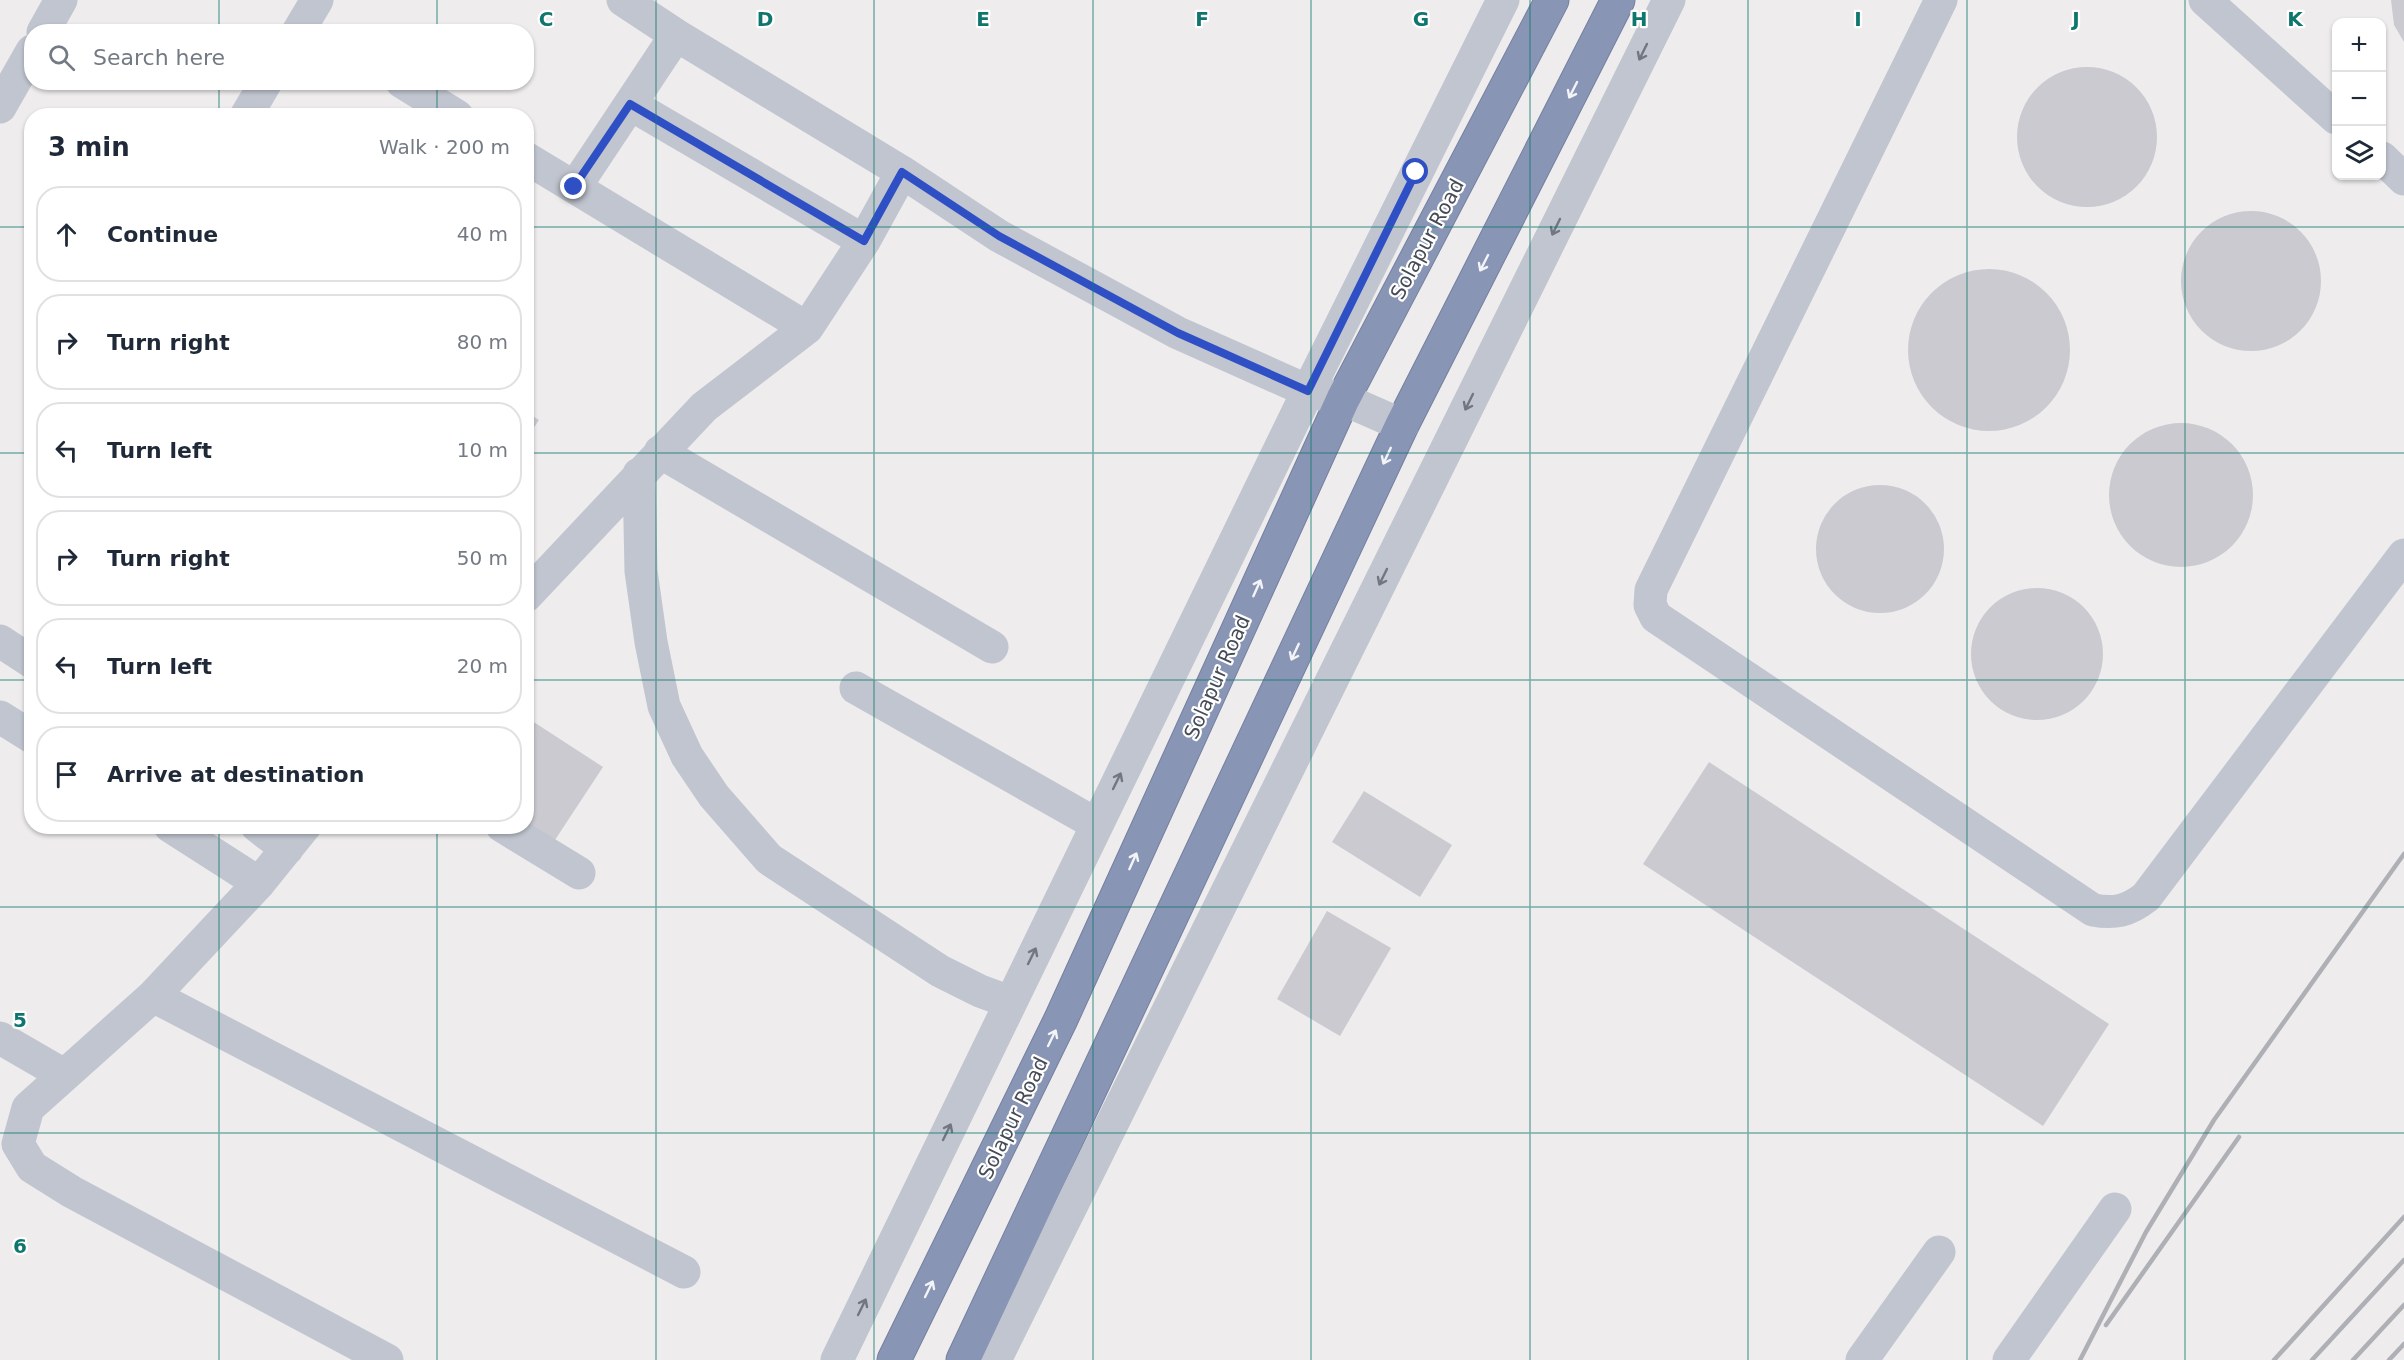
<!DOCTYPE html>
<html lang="en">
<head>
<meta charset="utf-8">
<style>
  :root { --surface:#fff; --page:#f2f2f3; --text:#1f2937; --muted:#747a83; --line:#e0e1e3 }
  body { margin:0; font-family:"DejaVu Sans",sans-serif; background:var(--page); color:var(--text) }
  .controls { position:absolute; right:18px; top:18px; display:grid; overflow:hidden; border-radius:12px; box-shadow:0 2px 4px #0004 }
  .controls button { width:54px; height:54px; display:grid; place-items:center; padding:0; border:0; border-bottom:2px solid var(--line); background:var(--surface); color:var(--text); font:30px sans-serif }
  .stop { position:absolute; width:18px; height:18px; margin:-14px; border:4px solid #2f50c5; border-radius:50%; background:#fff }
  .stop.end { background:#2f50c5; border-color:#fff; box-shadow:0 2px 6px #0008 }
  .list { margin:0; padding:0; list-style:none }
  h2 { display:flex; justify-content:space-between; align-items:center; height:78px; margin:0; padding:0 24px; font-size:26px }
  h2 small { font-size:20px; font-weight:400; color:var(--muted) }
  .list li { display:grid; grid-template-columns:39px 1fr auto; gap:18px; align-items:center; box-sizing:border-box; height:96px; margin:0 12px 12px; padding:0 12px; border:2px solid var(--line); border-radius:24px }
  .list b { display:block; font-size:22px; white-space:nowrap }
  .list em { font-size:20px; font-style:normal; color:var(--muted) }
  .icon { flex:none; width:33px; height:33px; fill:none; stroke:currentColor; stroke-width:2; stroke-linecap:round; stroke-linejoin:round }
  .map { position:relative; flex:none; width:2404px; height:1360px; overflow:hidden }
  .search { position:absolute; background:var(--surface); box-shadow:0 2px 4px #0004; left:24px; top:24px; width:510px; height:66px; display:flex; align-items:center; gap:15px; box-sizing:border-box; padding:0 21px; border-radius:24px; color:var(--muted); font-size:22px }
  .panel { position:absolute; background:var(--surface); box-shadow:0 2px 4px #0004; left:24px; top:108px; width:510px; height:726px; border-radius:24px }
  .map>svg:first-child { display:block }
  .building { fill:#cacad0 }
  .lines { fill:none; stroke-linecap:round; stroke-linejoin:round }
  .highway-casing { stroke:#7480a0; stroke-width:35 }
  .minor { stroke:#c0c5cf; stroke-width:33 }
  .highway { stroke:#8995b5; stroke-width:33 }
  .rail { stroke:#aeb0b5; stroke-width:4.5 }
  .oneway { stroke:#717680 }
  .oneway2 { stroke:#f3f4f8 }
  .route { stroke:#2f50c5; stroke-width:8 }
  .grid { fill:none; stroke:#0f766e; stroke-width:1.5; stroke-opacity:0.55 }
  .labels { text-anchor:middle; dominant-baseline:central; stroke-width:4.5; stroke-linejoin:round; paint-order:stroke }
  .street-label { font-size:20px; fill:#464b56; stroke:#fff }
  .grid-label { font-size:20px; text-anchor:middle; font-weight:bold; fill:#0f766e; stroke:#fff; stroke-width:4.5; stroke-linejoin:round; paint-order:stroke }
</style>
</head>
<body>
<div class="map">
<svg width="2404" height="1360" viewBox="0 0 2404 1360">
  <rect width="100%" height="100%" fill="#eeecec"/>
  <path class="building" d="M2391,0H2404V42L2394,25Z
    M2017 137a70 70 0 1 1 140 0a70 70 0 1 1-140 0Z
    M2181 281a70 70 0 1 1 140 0a70 70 0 1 1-140 0Z
    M1908 350a81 81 0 1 1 162 0a81 81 0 1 1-162 0Z
    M526,412L539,420L526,439Z
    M2109 495a72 72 0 1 1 144 0a72 72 0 1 1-144 0Z
    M1816 549a64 64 0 1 1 128 0a64 64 0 1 1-128 0Z
    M1971 654a66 66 0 1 1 132 0a66 66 0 1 1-132 0Z
    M526,717L603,767L551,846L526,826Z
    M1709,762L2109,1024L2043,1126L1643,864Z
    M1364,791L1452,845L1420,897L1332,842Z
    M1327,911L1391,948L1340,1036L1277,999Z"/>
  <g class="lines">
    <defs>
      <path id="highway" d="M894,1360L1061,1019L1343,399L1552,0
        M963,1360L1402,425L1618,0"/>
    </defs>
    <use href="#highway" class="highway-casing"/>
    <path class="minor" d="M623,0L676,35L902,172L999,236L1178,333L1308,391L1343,399L1402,425
      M1941,0L1651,590L1650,605L1656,617L2093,910C2115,914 2128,911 2146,897L2404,555
      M2205,0L2336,118
      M43,32L61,0
      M298,32L317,0
      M402,82L457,116
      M630,104L864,241
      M0,107L32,51
      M246,116L266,82
      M526,158L807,328
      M2382,158L2404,179
      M575,187L676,35
      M660,452L992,647
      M639,474L641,571L651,642L664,706L687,756L714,796L769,859L940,971L980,991L1010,1002
      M526,596L704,407L807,328L864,241L902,172
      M0,641L32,662
      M856,688L1096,824
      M0,717L32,737
      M170,826L259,883
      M257,826L287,849
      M305,826L259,883L153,996L28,1108L18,1144L32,1167L72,1192L387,1360
      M502,826L579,873
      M153,996L684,1272
      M0,1038L64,1075
      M837,1360L1308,391L1503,0
      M995,1360L1669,0
      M1862,1360L1939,1252
      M2009,1360L2115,1209"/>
    <use href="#highway" class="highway"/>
    <path class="rail" d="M2106,1325L2239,1137
      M2080,1360L2146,1232L2214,1120L2404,854
      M2274,1360L2404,1217
      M2312,1360L2404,1260
      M2353,1360L2404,1305
      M2389,1360L2404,1344"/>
  </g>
  <defs><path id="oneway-shaft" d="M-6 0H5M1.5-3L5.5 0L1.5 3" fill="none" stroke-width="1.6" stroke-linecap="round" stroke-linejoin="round" transform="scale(1.5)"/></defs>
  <g class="oneway">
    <use href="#oneway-shaft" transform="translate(1643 52) rotate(116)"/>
    <use href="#oneway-shaft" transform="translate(1556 227) rotate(116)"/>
    <use href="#oneway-shaft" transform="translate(1469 402) rotate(116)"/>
    <use href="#oneway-shaft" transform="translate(1383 577) rotate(116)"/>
    <use href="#oneway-shaft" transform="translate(1117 781) rotate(-64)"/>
    <use href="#oneway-shaft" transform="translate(1032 956) rotate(-64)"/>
    <use href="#oneway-shaft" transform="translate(947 1132) rotate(-64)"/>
    <use href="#oneway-shaft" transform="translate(862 1307) rotate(-64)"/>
  </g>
  <g class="oneway2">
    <use href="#oneway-shaft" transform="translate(1573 90) rotate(117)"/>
    <use href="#oneway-shaft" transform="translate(1484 263) rotate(117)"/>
    <use href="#oneway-shaft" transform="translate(1387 456) rotate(115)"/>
    <use href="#oneway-shaft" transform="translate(1257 588) rotate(-66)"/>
    <use href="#oneway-shaft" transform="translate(1295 652) rotate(115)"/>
    <use href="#oneway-shaft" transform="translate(1133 861) rotate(-66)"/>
    <use href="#oneway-shaft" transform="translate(1052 1038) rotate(-64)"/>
    <use href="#oneway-shaft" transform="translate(929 1289) rotate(-64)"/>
  </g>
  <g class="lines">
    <path class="route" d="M574,187L630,104L864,241L902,172L999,236L1178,333L1308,391L1416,172"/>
  </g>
  <path class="grid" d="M219,0V32M437,0V32M656,0V1360M874,0V1360M1093,0V1360M1311,0V1360M1530,0V1360M1748,0V1360M1967,0V1360M2185,0V1360M219,82V116M437,82V116M0,227H32M526,227H2404M0,453H32M526,453H2404M0,680H32M526,680H2404M219,826V1360M437,826V1360M0,907H2404M0,1133H2404"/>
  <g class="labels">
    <g class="street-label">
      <text transform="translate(1427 239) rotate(-62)">Solapur Road</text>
      <text transform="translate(1217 677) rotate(-66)">Solapur Road</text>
      <text transform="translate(1013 1118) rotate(-64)">Solapur Road</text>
    </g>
  </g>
  <g class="grid-label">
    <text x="546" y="26">C</text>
    <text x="765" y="26">D</text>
    <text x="983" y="26">E</text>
    <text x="1202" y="26">F</text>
    <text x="1421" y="26">G</text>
    <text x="1639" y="26">H</text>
    <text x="1858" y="26">I</text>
    <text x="2076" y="26">J</text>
    <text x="2295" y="26">K</text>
    <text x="20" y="1027">5</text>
    <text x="20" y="1253">6</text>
  </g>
</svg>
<div class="controls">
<button>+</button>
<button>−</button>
<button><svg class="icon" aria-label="layers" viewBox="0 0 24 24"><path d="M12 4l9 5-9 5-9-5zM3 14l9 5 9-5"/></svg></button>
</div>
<div class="stop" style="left:1416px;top:172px"></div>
<div class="stop end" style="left:574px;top:187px"></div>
<div class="search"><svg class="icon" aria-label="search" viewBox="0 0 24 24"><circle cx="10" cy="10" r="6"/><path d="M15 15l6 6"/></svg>Search here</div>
<section class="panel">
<h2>3 min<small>Walk · 200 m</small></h2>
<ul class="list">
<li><svg class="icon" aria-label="ahead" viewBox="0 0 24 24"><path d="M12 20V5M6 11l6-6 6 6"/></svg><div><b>Continue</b></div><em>40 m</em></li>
<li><svg class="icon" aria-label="right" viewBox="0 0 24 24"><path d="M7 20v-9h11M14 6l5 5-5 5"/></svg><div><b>Turn right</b></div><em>80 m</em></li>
<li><svg class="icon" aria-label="left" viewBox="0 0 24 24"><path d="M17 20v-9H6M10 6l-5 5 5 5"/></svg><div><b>Turn left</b></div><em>10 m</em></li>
<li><svg class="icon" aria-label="right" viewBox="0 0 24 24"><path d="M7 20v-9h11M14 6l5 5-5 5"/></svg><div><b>Turn right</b></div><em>50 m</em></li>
<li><svg class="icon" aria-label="left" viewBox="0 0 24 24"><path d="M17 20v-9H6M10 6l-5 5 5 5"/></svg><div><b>Turn left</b></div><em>20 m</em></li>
<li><svg class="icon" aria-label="arrive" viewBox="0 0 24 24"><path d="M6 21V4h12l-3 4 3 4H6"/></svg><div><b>Arrive at destination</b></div></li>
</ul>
</section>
</div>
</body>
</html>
